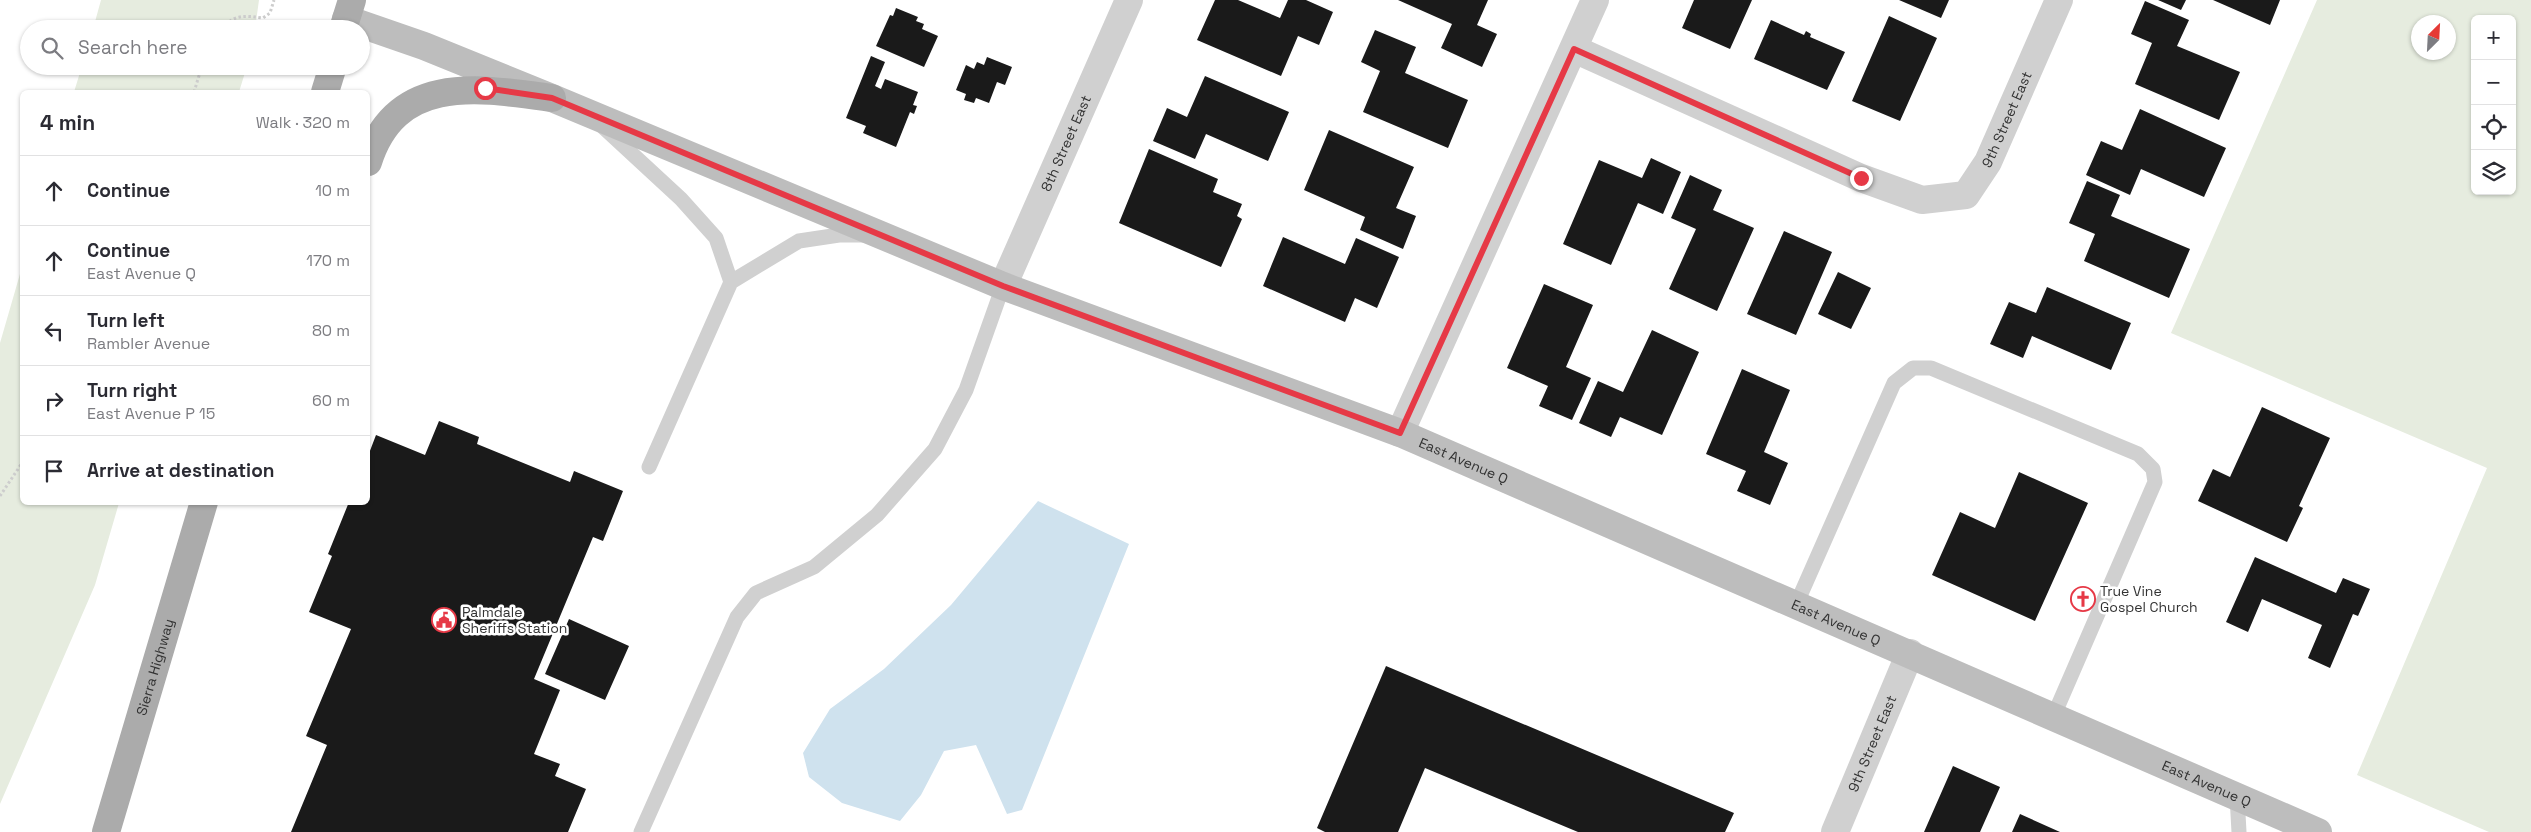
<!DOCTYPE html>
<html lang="en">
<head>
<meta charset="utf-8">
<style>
  :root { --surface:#fff; --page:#f2f2f3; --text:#2b2b33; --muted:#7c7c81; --line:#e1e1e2 }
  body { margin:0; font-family:"Space Grotesk",sans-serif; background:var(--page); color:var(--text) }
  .controls { position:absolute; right:15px; top:15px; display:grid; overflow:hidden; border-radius:8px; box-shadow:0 1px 4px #0004 }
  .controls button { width:45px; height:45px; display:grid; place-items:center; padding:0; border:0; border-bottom:1px solid var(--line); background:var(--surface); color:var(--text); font:25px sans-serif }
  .compass { position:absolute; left:2411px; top:15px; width:45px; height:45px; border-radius:50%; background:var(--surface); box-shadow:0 1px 4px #0004; rotate:24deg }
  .stop { position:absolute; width:15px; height:15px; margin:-11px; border:4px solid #e63946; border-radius:50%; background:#fff }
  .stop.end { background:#e63946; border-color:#fff; box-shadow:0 1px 5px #0008 }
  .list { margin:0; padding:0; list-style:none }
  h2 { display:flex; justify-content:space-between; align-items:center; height:65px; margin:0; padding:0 20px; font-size:21px }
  h2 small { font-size:16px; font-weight:400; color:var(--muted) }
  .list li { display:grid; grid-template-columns:32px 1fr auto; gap:15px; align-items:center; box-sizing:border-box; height:70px; padding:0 20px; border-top:1px solid var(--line) }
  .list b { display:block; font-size:19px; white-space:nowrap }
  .list p { margin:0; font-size:16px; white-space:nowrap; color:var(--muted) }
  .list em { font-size:16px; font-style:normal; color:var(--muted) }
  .icon { flex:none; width:28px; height:28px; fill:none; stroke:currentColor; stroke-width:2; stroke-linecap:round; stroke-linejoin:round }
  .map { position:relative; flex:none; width:2531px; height:832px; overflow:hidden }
  .search { position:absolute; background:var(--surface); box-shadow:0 1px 4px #0004; left:20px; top:20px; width:350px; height:55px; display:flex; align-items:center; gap:12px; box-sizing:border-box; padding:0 18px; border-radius:28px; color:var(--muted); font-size:19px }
  .panel { position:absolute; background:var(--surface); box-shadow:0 1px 4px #0004; left:20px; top:90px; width:350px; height:415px; border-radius:8px }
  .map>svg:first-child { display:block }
  .green { fill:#e6ecdf; fill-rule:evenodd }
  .water { fill:#cfe2ee }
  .building { fill:#1a1a1a }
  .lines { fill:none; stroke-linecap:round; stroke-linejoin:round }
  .path { stroke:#cdcdcd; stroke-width:3; stroke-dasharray:2.5 2.5; stroke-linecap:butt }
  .service { stroke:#d0d0d0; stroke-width:15 }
  .minor { stroke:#d0d0d0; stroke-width:28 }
  .secondary { stroke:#bdbdbd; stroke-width:28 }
  .primary { stroke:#ababab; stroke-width:28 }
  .route { stroke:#e63946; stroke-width:6 }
  .labels { text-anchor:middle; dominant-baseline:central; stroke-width:5; stroke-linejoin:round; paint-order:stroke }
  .street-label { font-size:14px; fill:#333; stroke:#fff }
  .poi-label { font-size:14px; fill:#333; stroke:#fff; text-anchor:start }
</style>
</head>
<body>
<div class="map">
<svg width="2531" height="832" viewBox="0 0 2531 832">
  <rect width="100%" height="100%" fill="#fff"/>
  <path class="green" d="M101,0H259L255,29H93Z
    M2317,0H2531V832H2489L2357,775L2487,468L2171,333ZM2475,19H2512V191H2475ZM2448,22V52H2418V22Z
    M82,66H247L239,92H74Z
    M22,267V502L119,503L95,585L0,804V343Z"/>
  <path class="water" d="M1038,501L1129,544L1022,810L1007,814L976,745L944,751L921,795L900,821L842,803L809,777L803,753L830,709L884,669L951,605Z"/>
  <path class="building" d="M1215,0H1238L1280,18L1288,0H1306L1333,12L1319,45L1298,36L1281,76L1197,40Z
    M1398,0H1488L1477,25L1497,34L1482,67L1441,48L1452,24Z
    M1694,0H1752L1730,49L1682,28Z
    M1899,0H1949L1941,18Z
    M2158,0H2186L2181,10Z
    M2213,0H2280L2270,25Z
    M2145,1L2189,20L2177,46L2240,72L2219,120L2135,84L2152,43L2131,34Z
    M896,8L918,17L916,21L924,24L922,29L938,36L924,67L876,46L890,15L893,16Z
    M1889,16L1937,38L1900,121L1852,101Z
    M1771,20L1804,35L1806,31L1811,34L1810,37L1845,52L1827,90L1754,59Z
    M1375,30L1416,47L1405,73L1468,100L1448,148L1363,112L1380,71L1361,62Z
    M871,56L885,62L875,86L881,89L885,79L918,92L913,105L917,106L914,114L910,112L896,147L863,133L866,126L846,118Z
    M987,57L1012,67L1005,85L997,82L989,103L976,98L974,103L964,100L966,94L956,90L966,65L974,69L977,62L984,65Z
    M1205,76L1289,112L1268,161L1206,134L1195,159L1153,141L1167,108L1187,117Z
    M2140,109L2226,148L2204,197L2141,169L2130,195L2086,175L2101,141L2122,150Z
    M1329,130L1414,167L1396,208L1416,216L1403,249L1360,230L1365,217L1304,190Z
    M1149,149L1218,179L1213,192L1242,204L1237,216L1242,219L1221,267L1119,223Z
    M1651,158L1681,172L1663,214L1638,203L1611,265L1563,244L1599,160L1642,178Z
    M1690,175L1722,190L1713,210L1754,228L1717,311L1669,289L1696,229L1671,218Z
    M2087,181L2120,195L2111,216L2190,249L2169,298L2084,261L2095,234L2069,223Z
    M1784,231L1832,252L1796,335L1747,314Z
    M1283,237L1345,264L1356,238L1399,257L1377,308L1355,298L1345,322L1263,286Z
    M1838,272L1871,288L1851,329L1818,314Z
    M1544,284L1593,305L1566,367L1591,378L1572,420L1539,406L1548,386L1507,368Z
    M2047,287L2131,323L2111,370L2032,336L2023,358L1990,344L2009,302L2036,313Z
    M1652,330L1699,352L1662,435L1620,417L1611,437L1579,423L1598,381L1623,392Z
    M1742,369L1790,390L1764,452L1788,463L1770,505L1737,491L1746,471L1706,454Z
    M2262,407L2330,438L2299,506L2303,508L2287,542L2198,501L2213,469L2230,477Z
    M439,421L479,437L477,444L570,482L574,471L623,491L603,541L593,537L534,679L560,690L534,754L560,764L555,776L586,789L568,832H291L327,745L306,736L351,629L309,612L332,556L328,554L349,502H368V456L376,435L425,455Z
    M2019,472L2088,503L2035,621L1932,575L1960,512L1995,528Z
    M2255,557L2336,593L2343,578L2370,589L2358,616L2353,614L2330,668L2308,658L2322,625L2262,599L2248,632L2226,622Z
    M569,619L629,646L605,700L545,674Z
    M1386,666L1734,813L1725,832H1578L1425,768L1398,832H1325L1317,828Z
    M1953,766L2000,787L1980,832H1924Z
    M2020,814L2060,832H2012Z"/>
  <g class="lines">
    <path class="path" d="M223,29C233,13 247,16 263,18L270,13L274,0
      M194,92L202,66
      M0,496L22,463"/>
    <path class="service" d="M602,126L681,199L716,238L731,282
      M649,467L731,282L799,241L839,235H865
      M1796,605L1894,383L1913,368H1931L2138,454L2153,469L2155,482L2054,715
      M2237,796L2239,832
      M641,832L737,617L756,593L814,567L877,515L935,449L966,390L1003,286"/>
    <g class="minor">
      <path id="s1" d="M1574,49L1861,178L1922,200L1966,195L1988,162L2059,0"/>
      <path id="s2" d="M1003,286L1129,0"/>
      <path d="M1400,433L1595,0"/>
      <path id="s3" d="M1835,832L1910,653"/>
    </g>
    <path class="secondary" id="s4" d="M346,19L424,46L552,98L1003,286L1400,433L2318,832"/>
    <g class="primary">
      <path d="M343,29L352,0"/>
      <path d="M325,92L333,66"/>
      <path d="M368,162C396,73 479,88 552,98"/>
      <path id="s5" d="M106,832L204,502"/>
    </g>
  </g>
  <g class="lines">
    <path class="route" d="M485,88L552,98L1003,286L1400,433L1574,49L1861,178"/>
  </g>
  <defs>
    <symbol id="church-ring" viewBox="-11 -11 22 22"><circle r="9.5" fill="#fff" stroke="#e63946" stroke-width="1.5"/><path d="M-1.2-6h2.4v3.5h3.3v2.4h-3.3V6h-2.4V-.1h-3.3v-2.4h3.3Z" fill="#e63946"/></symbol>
    <symbol id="civic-ring" viewBox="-11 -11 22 22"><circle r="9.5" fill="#fff" stroke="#e63946" stroke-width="1.5"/><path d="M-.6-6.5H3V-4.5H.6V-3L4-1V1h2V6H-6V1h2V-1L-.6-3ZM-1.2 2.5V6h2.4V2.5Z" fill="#e63946"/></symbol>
  </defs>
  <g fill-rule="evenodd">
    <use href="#church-ring" x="2069" y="585" width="28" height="28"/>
    <use href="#civic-ring" x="430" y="606" width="28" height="28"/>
  </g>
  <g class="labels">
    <g class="street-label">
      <text stroke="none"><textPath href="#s1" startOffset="510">9th Street East</textPath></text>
      <text stroke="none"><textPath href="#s2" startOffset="156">8th Street East</textPath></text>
      <text stroke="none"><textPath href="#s4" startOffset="1202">East Avenue Q</textPath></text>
      <text stroke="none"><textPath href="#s4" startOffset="1608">East Avenue Q</textPath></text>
      <text stroke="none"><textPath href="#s5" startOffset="172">Sierra Highway</textPath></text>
      <text stroke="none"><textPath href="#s3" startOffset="96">9th Street East</textPath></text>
      <text stroke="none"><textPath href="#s4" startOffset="2012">East Avenue Q</textPath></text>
    </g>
    <g class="poi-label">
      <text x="2100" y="591">True Vine<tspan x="2100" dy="16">Gospel Church</tspan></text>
      <text x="462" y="612">Palmdale<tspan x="462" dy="16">Sheriffs Station</tspan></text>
    </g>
  </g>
</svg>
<div class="controls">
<button>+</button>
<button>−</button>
<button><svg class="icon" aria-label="locate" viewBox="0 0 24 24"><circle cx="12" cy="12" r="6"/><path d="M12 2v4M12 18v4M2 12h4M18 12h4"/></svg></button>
<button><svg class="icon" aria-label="layers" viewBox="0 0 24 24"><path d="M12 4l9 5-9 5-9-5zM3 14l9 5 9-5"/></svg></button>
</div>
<svg class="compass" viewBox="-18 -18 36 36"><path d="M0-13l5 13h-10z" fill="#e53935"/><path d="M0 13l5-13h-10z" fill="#7c7c81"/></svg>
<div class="stop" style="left:485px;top:88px"></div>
<div class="stop end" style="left:1861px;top:178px"></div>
<div class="search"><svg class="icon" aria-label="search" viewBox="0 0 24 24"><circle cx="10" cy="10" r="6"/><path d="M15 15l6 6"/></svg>Search here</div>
<section class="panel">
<h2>4 min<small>Walk · 320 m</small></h2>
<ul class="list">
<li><svg class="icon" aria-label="ahead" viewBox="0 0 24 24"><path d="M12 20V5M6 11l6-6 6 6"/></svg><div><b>Continue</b></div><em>10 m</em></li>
<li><svg class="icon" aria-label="ahead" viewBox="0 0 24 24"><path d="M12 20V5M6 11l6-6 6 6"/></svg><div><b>Continue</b><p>East Avenue Q</p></div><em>170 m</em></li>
<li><svg class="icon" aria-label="left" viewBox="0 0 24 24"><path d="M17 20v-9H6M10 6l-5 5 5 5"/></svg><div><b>Turn left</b><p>Rambler Avenue</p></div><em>80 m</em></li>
<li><svg class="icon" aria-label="right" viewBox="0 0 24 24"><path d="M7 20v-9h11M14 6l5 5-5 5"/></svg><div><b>Turn right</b><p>East Avenue P 15</p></div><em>60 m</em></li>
<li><svg class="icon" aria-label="arrive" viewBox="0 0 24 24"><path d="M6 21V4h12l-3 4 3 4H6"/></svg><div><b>Arrive at destination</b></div></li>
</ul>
</section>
</div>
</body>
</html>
